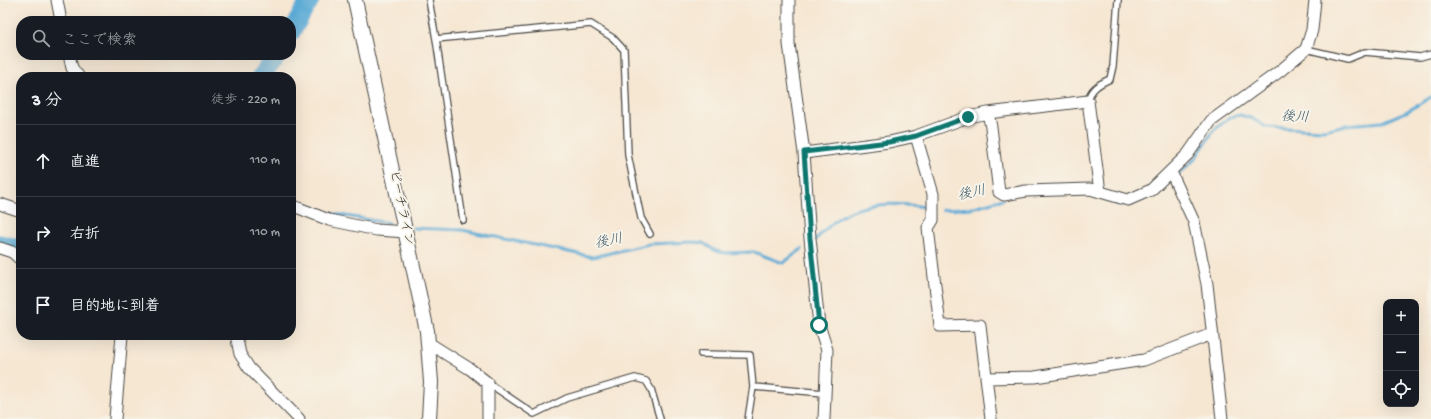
<!DOCTYPE html>
<html lang="ja">
<head>
<meta charset="utf-8">
<style>
  :root { --surface:#171b24; --page:#242831; --text:#f1f3f6; --muted:#9ea1a6; --line:#363941 }
  body { margin:0; font-family:"Gochi Hand","Klee One",sans-serif; background:var(--page); color:var(--text) }
  .controls { position:absolute; right:12px; bottom:12px; display:grid; overflow:hidden; border-radius:8px; box-shadow:0 4px 16px #0002 }
  .controls button { width:36px; height:36px; display:grid; place-items:center; padding:0; border:0; border-bottom:1px solid var(--line); background:var(--surface); color:var(--text); font:20px sans-serif }
  .stop { position:absolute; width:12px; height:12px; margin:-9px; border:3px solid #0f766e; border-radius:50%; background:#fff }
  .stop.end { background:#0f766e; border-color:#fff; box-shadow:0 1px 4px #0008 }
  .list { margin:0; padding:0; list-style:none }
  h2 { display:flex; justify-content:space-between; align-items:center; height:52px; margin:0; padding:0 16px; font-size:17px }
  h2 small { font-size:13px; font-weight:400; color:var(--muted) }
  .list li { display:grid; grid-template-columns:26px 1fr auto; gap:12px; align-items:center; box-sizing:border-box; height:72px; padding:0 16px; border-top:1px solid var(--line) }
  .list b { display:block; font-size:15px; white-space:nowrap }
  .list em { font-size:13px; font-style:normal; color:var(--muted) }
  .icon { flex:none; width:22px; height:22px; fill:none; stroke:currentColor; stroke-width:2; stroke-linecap:round; stroke-linejoin:round }
  .map { position:relative; flex:none; width:1431px; height:419px; overflow:hidden }
  .search { position:absolute; background:var(--surface); box-shadow:0 4px 16px #0002; left:16px; top:16px; width:280px; height:44px; display:flex; align-items:center; gap:10px; box-sizing:border-box; padding:0 14px; border-radius:16px; color:var(--muted); font-size:15px }
  .panel { position:absolute; background:var(--surface); box-shadow:0 4px 16px #0002; left:16px; top:72px; width:280px; height:268px; border-radius:16px }
  .map>svg:first-child { display:block }
  .lines { fill:none; stroke-linecap:round; stroke-linejoin:round }
  .stream { stroke:#5cabd6; stroke-width:3 }
  .river { stroke:#5cabd6; stroke-width:19 }
  .service-casing { stroke:#494744; stroke-width:8 }
  .minor-casing { stroke:#494744; stroke-width:13 }
  .tertiary-casing { stroke:#494744; stroke-width:16 }
  .service { stroke:#fff; stroke-width:5.5 }
  .minor { stroke:#fff; stroke-width:11 }
  .tertiary { stroke:#fff; stroke-width:14 }
  .route { stroke:#0f766e; stroke-width:5 }
  .labels { text-anchor:middle; dominant-baseline:central; stroke-width:4; stroke-linejoin:round; paint-order:stroke }
  .street-label { font-size:13px; fill:#2b2b2b; stroke:#f7f3e8 }
  .water-label { font-size:14px; font-style:italic; fill:#3c5867; stroke:#f7f3e8 }
</style>
</head>
<body>
<div class="map">
<svg width="1431" height="419" viewBox="0 0 1431 419">
  <rect width="100%" height="100%" fill="#f7f3e8"/>
  <filter id="ink" filterUnits="userSpaceOnUse"><feTurbulence type="fractalNoise" baseFrequency=".025" numOctaves="2"/><feDisplacementMap in="SourceGraphic" scale="8" xChannelSelector="R" yChannelSelector="G"/><feConvolveMatrix kernelMatrix="1 2 1 2 8 2 1 2 1" color-interpolation-filters="sRGB"/></filter>
  <filter id="wash" filterUnits="userSpaceOnUse"><feTurbulence type="fractalNoise" baseFrequency=".012" numOctaves="4" result="noise"/><feDisplacementMap in="SourceGraphic" scale="16" xChannelSelector="R" yChannelSelector="G"/><feGaussianBlur stdDeviation="0.9" result="paint"/><feColorMatrix in="noise" values="0 0 0 0 0 0 0 0 0 0 0 0 0 0 0 0 0 1.4 0 .05"/><feComposite in="paint" operator="in"/></filter>
  <g filter="url(#wash)">
    <rect width="100%" height="100%" fill="#f6e7d3"/>
    <g class="lines">
      <path class="stream" d="M1179,174L1195,159L1214,130L1230,117L1240,115L1251,118L1266,127L1324,130L1346,125L1382,122L1408,111L1431,97
        M1157,191L1166,184
        M291,198L327,213L389,223
        M1103,198L1117,204H1124
        M1132,204L1149,196
        M942,210L971,208L1003,199
        M413,228L462,230L593,257L649,244L694,242L703,243L716,251L725,253L754,252L783,263L802,249
        M816,239C824,231 833,221 842,216C865,202 899,203 925,207"/>
      <path class="river" d="M291,32L310,0
        M261,77L277,55
        M0,244L21,249"/>
    </g>
  </g>
  <g filter="url(#ink)">
    <g class="lines">
      <defs>
        <path id="service" d="M429,0L436,39L463,220
          M436,39L591,24L613,38L624,50L628,155L641,218L650,234
          M1306,49L1348,59L1365,52L1420,57L1431,54
          M1088,101C1090,89 1099,84 1110,79L1113,66L1118,0
          M701,354L750,355L753,387
          M488,383L534,414L567,398L635,378L646,381L651,389L660,419
          M748,419L753,387L824,393"/>
        <path id="minor" d="M57,0L61,21
          M789,0V44L804,153L810,238L819,325L827,350L824,419
          M69,55L72,68L79,77
          M988,113L1088,101L1100,192
          M916,136L933,194V220L928,228L940,326L980,325L991,419
          M804,153L889,142L916,136L968,117L988,113L991,127L999,192L1004,195L1026,191L1090,189L1128,200L1151,190L1188,154L1211,121L1280,71L1306,49L1312,30L1315,0
          M1171,172L1194,222L1207,284L1222,419
          M0,204L21,211
          M291,205L329,220L377,230L406,232
          M0,248L12,252L21,260
          M236,335L240,354L249,368L299,419
          M427,342L470,369L488,383V419
          M986,378L1035,377L1144,360L1212,334
          M115,419L122,335"/>
        <path id="tertiary" d="M355,0L427,331L431,382L429,419"/>
      </defs>
      <use href="#service" class="service-casing"/>
      <use href="#minor" class="minor-casing"/>
      <use href="#tertiary" class="tertiary-casing"/>
      <use href="#service" class="service"/>
      <use href="#minor" class="minor"/>
      <use href="#tertiary" class="tertiary"/>
    </g>
  </g>
  <g class="lines" filter="url(#ink)">
    <path class="route" d="M819,325L810,238L804,152L889,142L916,136L968,117"/>
  </g>
  <g class="labels">
    <g class="street-label">
      <text transform="translate(401 208) rotate(78)">ピーチライン</text>
    </g>
    <g class="water-label">
      <text transform="translate(1295 118) rotate(3)">後川</text>
      <text transform="translate(972 194) rotate(-12)">後川</text>
      <text transform="translate(609 242) rotate(-11)">後川</text>
    </g>
  </g>
</svg>
<div class="controls">
<button>+</button>
<button>−</button>
<button><svg class="icon" aria-label="locate" viewBox="0 0 24 24"><circle cx="12" cy="12" r="6"/><path d="M12 2v4M12 18v4M2 12h4M18 12h4"/></svg></button>
</div>
<div class="stop" style="left:819px;top:325px"></div>
<div class="stop end" style="left:968px;top:117px"></div>
<div class="search"><svg class="icon" aria-label="search" viewBox="0 0 24 24"><circle cx="10" cy="10" r="6"/><path d="M15 15l6 6"/></svg>ここで検索</div>
<section class="panel">
<h2>3 分<small>徒歩 · 220 m</small></h2>
<ul class="list">
<li><svg class="icon" aria-label="ahead" viewBox="0 0 24 24"><path d="M12 20V5M6 11l6-6 6 6"/></svg><div><b>直進</b></div><em>110 m</em></li>
<li><svg class="icon" aria-label="right" viewBox="0 0 24 24"><path d="M7 20v-9h11M14 6l5 5-5 5"/></svg><div><b>右折</b></div><em>110 m</em></li>
<li><svg class="icon" aria-label="arrive" viewBox="0 0 24 24"><path d="M6 21V4h12l-3 4 3 4H6"/></svg><div><b>目的地に到着</b></div></li>
</ul>
</section>
</div>
</body>
</html>
